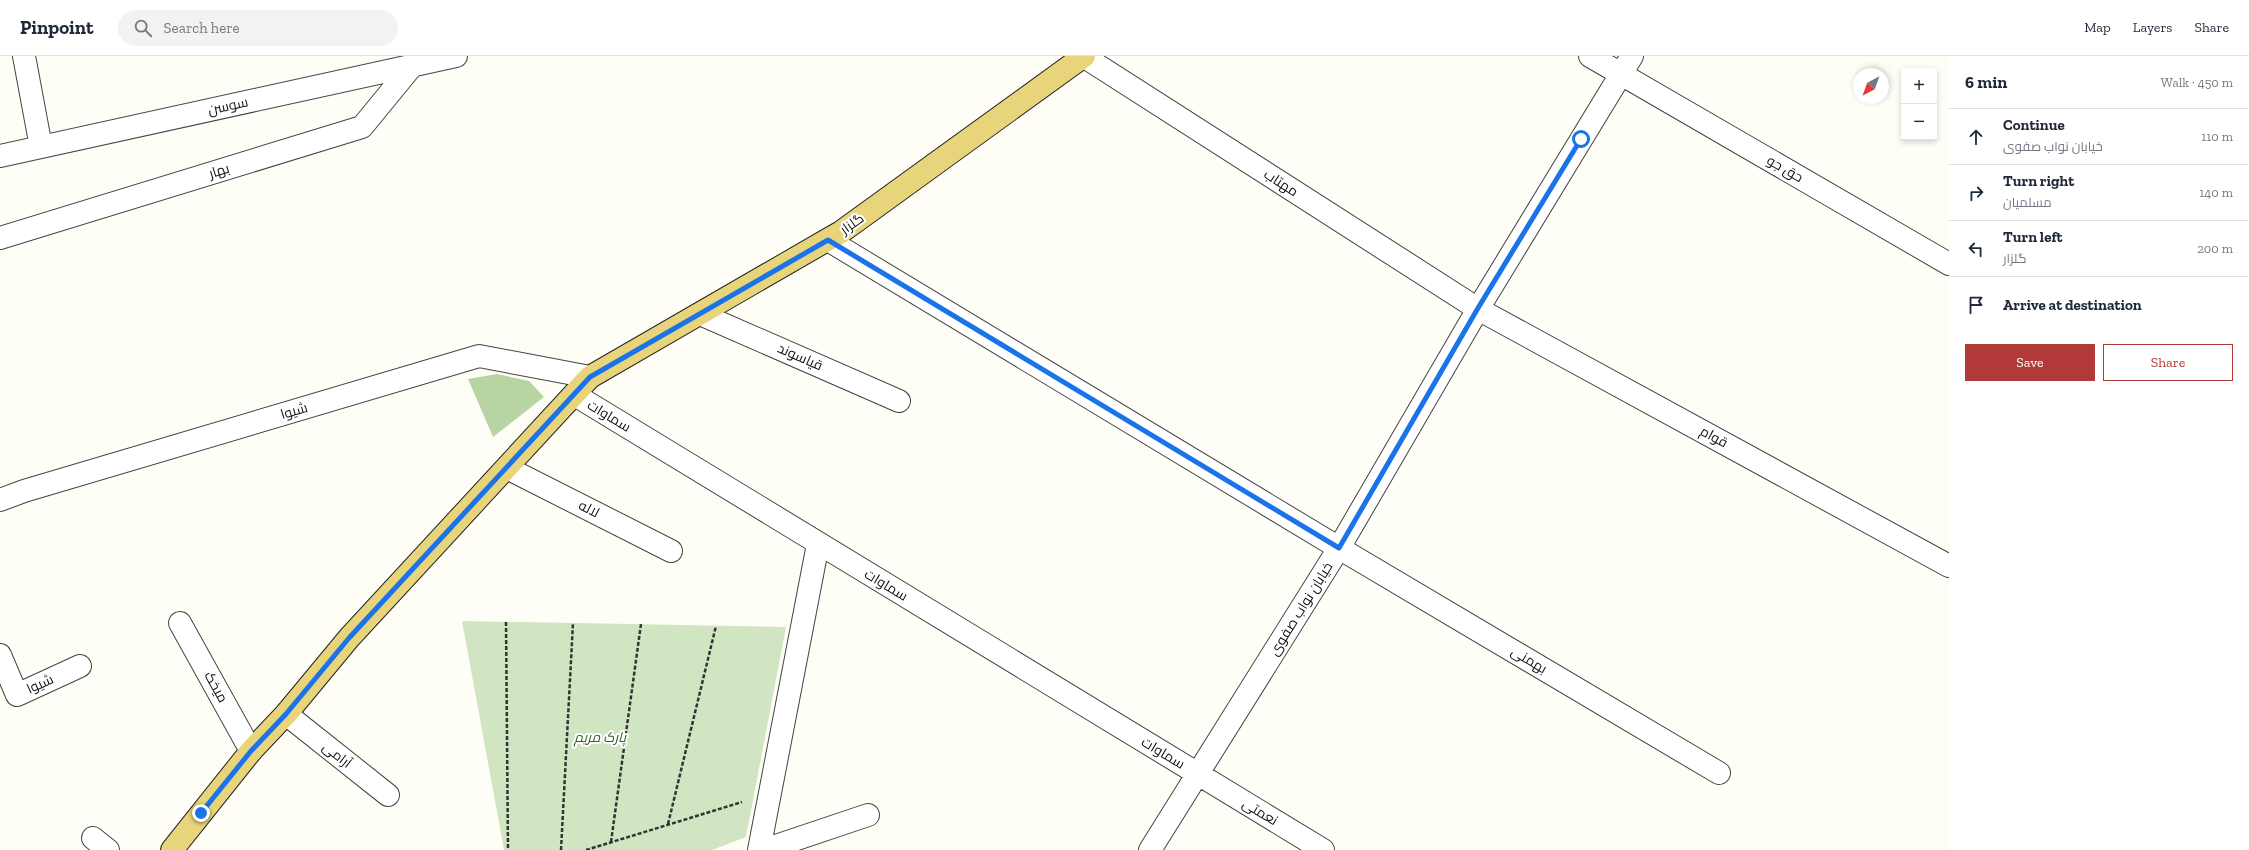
<!DOCTYPE html>
<html lang="en">
<head>
<meta charset="utf-8">
<style>
  :root { --surface:#fff; --page:#f2f2f3; --text:#1f2937; --muted:#747a83; --line:#e0e1e3; --accent:#b13a39 }
  body { margin:0; font-family:"Zilla Slab",Cairo,serif; background:var(--page); color:var(--text) }
  .controls { position:absolute; right:12px; top:12px; display:grid; overflow:hidden; border-radius:0px; box-shadow:0 2px 6px #0003 }
  .controls button { width:36px; height:36px; display:grid; place-items:center; padding:0; border:0; border-bottom:1px solid var(--line); background:var(--surface); color:var(--text); font:20px sans-serif }
  .compass { position:absolute; left:1853px; top:12px; width:36px; height:36px; border-radius:50%; background:var(--surface); box-shadow:0 2px 6px #0003; rotate:221deg }
  .stop { position:absolute; width:12px; height:12px; margin:-9px; border:3px solid #1a73e8; border-radius:50%; background:#fff }
  .stop.end { background:#1a73e8; border-color:#fff; box-shadow:0 1px 4px #0008 }
  .list { margin:0; padding:0; list-style:none }
  h2 { display:flex; justify-content:space-between; align-items:center; height:52px; margin:0; padding:0 16px; font-size:17px }
  h2 small { font-size:13px; font-weight:400; color:var(--muted) }
  .list li { display:grid; grid-template-columns:26px 1fr auto; gap:12px; align-items:center; box-sizing:border-box; height:56px; padding:0 16px; border-top:1px solid var(--line) }
  .list b { display:block; font-size:15px; white-space:nowrap }
  .list p { margin:0; font-size:13px; white-space:nowrap; color:var(--muted) }
  .list em { font-size:13px; font-style:normal; color:var(--muted) }
  .actions { display:flex; gap:8px; padding:12px 16px }
  .actions a { flex:1; padding:9px 0; border:1px solid var(--accent); border-radius:0px; text-align:center; font-size:14px; color:var(--accent) }
  .actions .main { background:var(--accent); color:#fff }
  .icon { flex:none; width:22px; height:22px; fill:none; stroke:currentColor; stroke-width:2; stroke-linecap:round; stroke-linejoin:round }
  .map { position:relative; flex:none; width:1949px; height:794px; overflow:hidden }
  header { display:flex; align-items:center; gap:24px; box-sizing:border-box; height:56px; padding:0 20px; background:var(--surface); border-bottom:1px solid var(--line) }
  header strong { font-size:19px }
  nav { display:flex; gap:22px; margin-inline-start:auto; font-size:14px }
  .search { width:280px; height:36px; background:var(--page); display:flex; align-items:center; gap:10px; box-sizing:border-box; padding:0 14px; border-radius:22px; color:var(--muted); font-size:15px }
  main { display:flex }
  aside { flex:1; background:var(--surface) }
  .map>svg:first-child { display:block }
  .green { fill:#d2e5c2 }
  .forest { fill:#b7d4a3 }
  .lines { fill:none; stroke-linecap:round; stroke-linejoin:round }
  .minor-casing { stroke:#444; stroke-width:24 }
  .major-casing { stroke:#222; stroke-width:24 }
  .path { stroke:#333; stroke-width:2.5; stroke-dasharray:4 2; stroke-linecap:butt }
  .minor { stroke:#fff; stroke-width:22 }
  .major { stroke:#e8d47b; stroke-width:22 }
  .route { stroke:#1a73e8; stroke-width:5 }
  .labels { text-anchor:middle; dominant-baseline:central; stroke-width:4; stroke-linejoin:round; paint-order:stroke }
  .street-label { font-size:14px; fill:#111; stroke:#fff }
  .park-label { font-size:14px; font-style:italic; fill:#316228; stroke:#fff }
</style>
</head>
<body>
<header>
<strong>Pinpoint</strong>
<div class="search"><svg class="icon" aria-label="search" viewBox="0 0 24 24"><circle cx="10" cy="10" r="6"/><path d="M15 15l6 6"/></svg>Search here</div>
<nav><a>Map</a><a>Layers</a><a>Share</a></nav>
</header>
<main>
<div class="map">
<svg width="1949" height="794" viewBox="0 0 1949 794">
  <rect width="100%" height="100%" fill="#fefdf6"/>
  <path class="green" d="M462,565L786,571L746,781L712,794H504Z"/>
  <path class="forest" d="M497,318L529,325L544,341L493,381L468,323Z"/>
  <g class="lines">
    <defs>
      <path id="minor" d="M24,0L41,91
        M1083,0L1478,253L1949,510
        M1590,0L1949,208
        M0,100L456,0
        M0,182L362,71L412,10
        M828,184L1339,492L1719,717
        M700,258L899,345
        M575,339L1323,794
        M507,412L671,495
        M0,444L24,435L479,300L590,321
        M180,567L251,695
        M0,599L17,639L80,610
        M286,658L388,739
        M93,782L108,794
        M759,794L818,488
        M764,794L868,759
        M1150,794L1339,492L1478,253L1632,0"/>
      <path id="major" d="M172,794L251,695L286,658L349,582L590,321L841,176L1084,0"/>
    </defs>
    <use href="#minor" class="minor-casing"/>
    <use href="#major" class="major-casing"/>
    <path class="path" d="M506,566L508,794
      M668,768L716,570
      M611,786L641,568
      M561,794L573,567
      M586,794L742,746"/>
    <use href="#minor" class="minor"/>
    <use href="#major" class="major"/>
  </g>
  <g class="lines">
    <path class="route" d="M201,757L251,695L286,658L349,582L590,321L828,184L1339,492L1478,252L1581,83"/>
  </g>
  <g class="labels">
    <g class="street-label">
      <text transform="translate(228 50) rotate(-12)">سوسن</text>
      <text transform="translate(1785 113) rotate(30)">حق جو</text>
      <text transform="translate(219 115) rotate(-17)">بهار</text>
      <text transform="translate(1281 127) rotate(33)">مهتاب</text>
      <text transform="translate(852 168) rotate(-35)">گلزار</text>
      <text transform="translate(800 301) rotate(24)">قیاسوند</text>
      <text transform="translate(294 355) rotate(-17)">شیوا</text>
      <text transform="translate(609 360) rotate(31)">سماوات</text>
      <text transform="translate(1714 381) rotate(29)">قوام</text>
      <text transform="translate(589 453) rotate(27)">لاله</text>
      <text transform="translate(886 529) rotate(31)">سماوات</text>
      <text transform="translate(1301 553) rotate(-58)">خیابان نواب صفوی</text>
      <text transform="translate(1529 604) rotate(31)">بهمنی</text>
      <text transform="translate(40 628) rotate(-25)">شیوا</text>
      <text transform="translate(216 631) rotate(61)">میخک</text>
      <text transform="translate(1163 697) rotate(31)">سماوات</text>
      <text transform="translate(337 699) rotate(38)">آرامی</text>
      <text transform="translate(1260 756) rotate(31)">نعمتی</text>
    </g>
    <g class="park-label">
      <text x="600" y="681">پارک مریم</text>
    </g>
  </g>
</svg>
<div class="controls">
<button>+</button>
<button>−</button>
</div>
<svg class="compass" viewBox="-18 -18 36 36"><path d="M0-13l5 13h-10z" fill="#e53935"/><path d="M0 13l5-13h-10z" fill="#747a83"/></svg>
<div class="stop" style="left:1581px;top:83px"></div>
<div class="stop end" style="left:201px;top:757px"></div>
</div>
<aside>
<h2>6 min<small>Walk · 450 m</small></h2>
<ul class="list">
<li><svg class="icon" aria-label="ahead" viewBox="0 0 24 24"><path d="M12 20V5M6 11l6-6 6 6"/></svg><div><b>Continue</b><p>خیابان نواب صفوی</p></div><em>110 m</em></li>
<li><svg class="icon" aria-label="right" viewBox="0 0 24 24"><path d="M7 20v-9h11M14 6l5 5-5 5"/></svg><div><b>Turn right</b><p>مسلمیان</p></div><em>140 m</em></li>
<li><svg class="icon" aria-label="left" viewBox="0 0 24 24"><path d="M17 20v-9H6M10 6l-5 5 5 5"/></svg><div><b>Turn left</b><p>گلزار</p></div><em>200 m</em></li>
<li><svg class="icon" aria-label="arrive" viewBox="0 0 24 24"><path d="M6 21V4h12l-3 4 3 4H6"/></svg><div><b>Arrive at destination</b></div></li>
</ul>
<div class="actions"><a class="main">Save</a><a>Share</a></div>
</aside>
</main>
</body>
</html>
